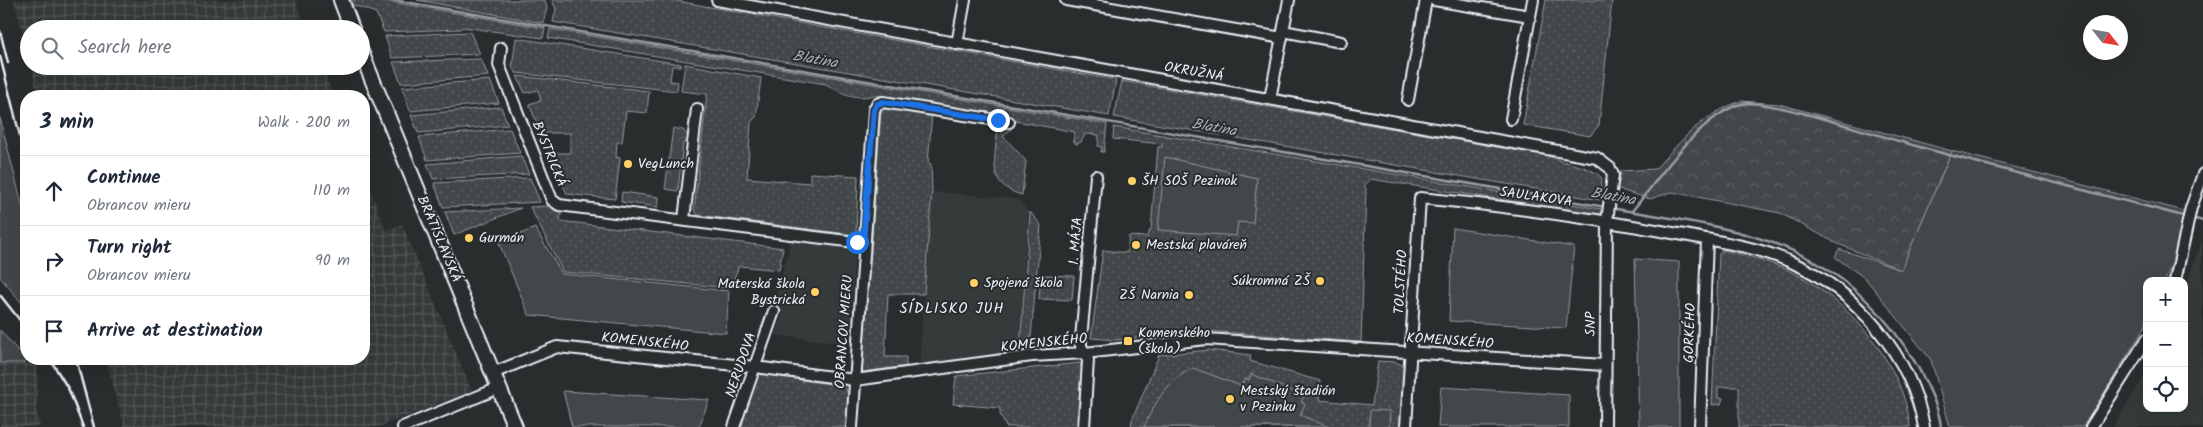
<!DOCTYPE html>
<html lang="en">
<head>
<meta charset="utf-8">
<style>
  :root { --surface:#fff; --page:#f6f6f7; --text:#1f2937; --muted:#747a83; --line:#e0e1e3 }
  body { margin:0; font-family:Kalam,sans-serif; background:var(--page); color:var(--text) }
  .controls { position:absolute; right:15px; bottom:15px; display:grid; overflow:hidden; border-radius:10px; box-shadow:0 5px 20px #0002 }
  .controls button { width:45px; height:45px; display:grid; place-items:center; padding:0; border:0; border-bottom:1px solid var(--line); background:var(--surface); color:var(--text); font:25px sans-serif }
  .compass { position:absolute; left:2083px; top:15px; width:45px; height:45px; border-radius:50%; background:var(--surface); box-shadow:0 5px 20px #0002; rotate:121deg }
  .stop { position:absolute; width:15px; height:15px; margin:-11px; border:4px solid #1a73e8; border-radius:50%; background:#fff }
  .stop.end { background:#1a73e8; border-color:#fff; box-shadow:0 1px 5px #0008 }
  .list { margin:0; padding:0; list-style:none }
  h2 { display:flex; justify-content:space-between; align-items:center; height:65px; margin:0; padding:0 20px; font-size:21px }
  h2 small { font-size:16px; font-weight:400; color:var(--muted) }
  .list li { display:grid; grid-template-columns:32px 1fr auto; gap:15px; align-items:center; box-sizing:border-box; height:70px; padding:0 20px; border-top:1px solid var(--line) }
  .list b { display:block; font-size:19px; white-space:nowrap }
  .list p { margin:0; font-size:16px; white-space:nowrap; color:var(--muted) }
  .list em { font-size:16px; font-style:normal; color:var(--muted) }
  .icon { flex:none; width:28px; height:28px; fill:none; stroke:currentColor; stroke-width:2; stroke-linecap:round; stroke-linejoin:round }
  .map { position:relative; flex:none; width:2203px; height:427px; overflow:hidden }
  .search { position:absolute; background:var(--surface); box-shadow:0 5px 20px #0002; left:20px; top:20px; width:350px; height:55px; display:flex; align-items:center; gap:12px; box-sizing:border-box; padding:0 18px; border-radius:28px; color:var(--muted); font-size:19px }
  .panel { position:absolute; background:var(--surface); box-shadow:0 5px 20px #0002; left:20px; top:90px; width:350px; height:275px; border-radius:20px }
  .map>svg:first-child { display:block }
  .built { fill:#363a3b }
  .industrial { fill:url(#industrial-grid) }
  .grass { fill:url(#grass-dots); stroke:#959ca0 }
  .forest { fill:url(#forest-crowns); stroke:#959ca0 }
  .garden { fill:#424648; stroke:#959ca0 }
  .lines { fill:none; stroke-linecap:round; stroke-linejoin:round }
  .stream { stroke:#989fa3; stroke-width:2.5 }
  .minor-casing { stroke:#e8f1f8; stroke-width:14 }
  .secondary-casing { stroke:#e8f1f8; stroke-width:18 }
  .minor { stroke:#2a2d2e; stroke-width:10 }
  .secondary { stroke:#2a2d2e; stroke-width:14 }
  .rail { stroke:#e8f1f8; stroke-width:2.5 }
  .route { stroke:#1a73e8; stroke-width:6 }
  .poi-dot { fill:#ffd166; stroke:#2a2d2e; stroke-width:2 }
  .labels { text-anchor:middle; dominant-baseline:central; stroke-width:4; stroke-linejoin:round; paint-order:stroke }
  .street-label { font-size:14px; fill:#e8f1f8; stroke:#2a2d2e }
  .poi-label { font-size:14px; fill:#e8f1f8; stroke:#2a2d2e; text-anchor:start }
  .water-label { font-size:15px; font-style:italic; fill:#acb3b9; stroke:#2a2d2e }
  .neighbourhood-label { font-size:15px; letter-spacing:1px; fill:#e8f1f8; stroke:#2a2d2e }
</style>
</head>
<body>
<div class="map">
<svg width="2203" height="427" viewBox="0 0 2203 427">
  <defs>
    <pattern id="industrial-grid" width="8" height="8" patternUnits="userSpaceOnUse" patternTransform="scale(1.25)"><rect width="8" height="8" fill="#363a3b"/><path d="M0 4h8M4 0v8" fill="none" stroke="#535758"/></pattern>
    <pattern id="grass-dots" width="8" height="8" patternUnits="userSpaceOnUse" patternTransform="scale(1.25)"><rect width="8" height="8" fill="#424648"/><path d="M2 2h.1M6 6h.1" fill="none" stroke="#5d6163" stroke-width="1.8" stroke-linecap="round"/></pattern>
    <pattern id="forest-crowns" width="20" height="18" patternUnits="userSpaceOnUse" patternTransform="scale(1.25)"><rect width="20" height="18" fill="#424648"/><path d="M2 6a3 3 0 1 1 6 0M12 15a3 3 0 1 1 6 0" fill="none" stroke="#5d6163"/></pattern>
  </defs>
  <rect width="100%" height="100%" fill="#2a2d2e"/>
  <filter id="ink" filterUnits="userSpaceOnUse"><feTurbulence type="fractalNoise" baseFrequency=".02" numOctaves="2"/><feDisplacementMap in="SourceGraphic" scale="10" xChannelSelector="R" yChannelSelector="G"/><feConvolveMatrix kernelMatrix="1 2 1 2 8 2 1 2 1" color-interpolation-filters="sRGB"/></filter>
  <g filter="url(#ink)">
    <path class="built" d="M932,192L1018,199L1028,212L1019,354L919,366Z
      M791,240L852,247L855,253L849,344L775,335L783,313L779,311L781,305L775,302Z
      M2202,240L2203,427H2113L2147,372V408H2184V291Z"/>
    <path class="industrial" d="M14,0H295L307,29H29V59Z
      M31,66H322L334,96H38Z
      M364,173L386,231L402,224L472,391L378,427H124L106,359H364Z
      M0,363L38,364L37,412L40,427H0Z"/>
    <path class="grass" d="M349,0H379L545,28L543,38L463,27L460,29L384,32L376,13L350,4Z
      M417,0H545L547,8L543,23Z
      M552,0H671L1116,80L1109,116L553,22L556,9Z
      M1546,0H1612L1599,125L1590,136L1523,125Z
      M550,29L1107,124L1104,152H1101L1102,147L1098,146L1099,135L1085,134L1081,142L1076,144L1073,141L1075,132L875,95C857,100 841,94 826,84L548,38Z
      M470,32L480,54L392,58L385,36Z
      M516,38L681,64V66H672L670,81L678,82L677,91L516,73L512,67Z
      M481,59L488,76L401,83L393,62Z
      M685,64L761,78L756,117L751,122L747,178L810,183V173L858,176L856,235L698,215L694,210L707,94L681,91Z
      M517,76L649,91L647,113L626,111L622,142H617L616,157L620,158L615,199L567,194L549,153H570V133H541L529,104L541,100L538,90L525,93Z
      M490,80L499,103L410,111L402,87Z
      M1122,81L1548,156C1566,165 1589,164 1602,178L1600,200L1114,117Z
      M501,107L508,125L418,133L411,115Z
      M888,107L932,113L928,163L931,164L932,189L924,294H888L885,357H906V366L862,372L881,112Z
      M998,125L1011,129L1003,136L1026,161L1022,195C984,185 996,156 998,125Z
      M1114,127L1601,209L1600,215L1370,179L1364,185L1366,189L1361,342L1206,331L1115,340L1091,338L1103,250L1127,253L1129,236L1146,237L1151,229L1158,147H1162V144L1113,139Z
      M510,129L520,153L427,160L419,137Z
      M521,156L529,174L433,179L427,164Z
      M530,178L540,202L443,207L434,183Z
      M622,192L659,197L658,207L621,202Z
      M550,206L562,209L560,221L783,248L779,270L739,266L730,288L563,272L530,207Z
      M521,208L454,235L445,212Z
      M1030,212L1041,225L1031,337L1020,347Z
      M1722,250C1750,256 1780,264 1805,279C1854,308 1905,368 1910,427H1739V387H1718V398H1723L1721,404L1712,405L1719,254Z
      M1041,275L1074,276L1072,300L1039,299Z
      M1209,350L1251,355L1250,361L1320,381L1319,400L1372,405L1378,361L1396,362L1404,366V372L1400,427H1131L1132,420L1159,355Z
      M1080,363L1082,369L1076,427H1006L1000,414V408L953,404L956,376Z
      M758,374L845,386L848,395L847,427H741Z"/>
    <path class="forest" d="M1741,101L1779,104L1952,151L1901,270L1836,243L1780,213L1672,192L1650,199L1617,189L1621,171L1655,169C1684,138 1700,116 1741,101Z
      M673,128L683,130L689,137L690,143H683L678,191L665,189Z"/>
    <path class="garden" d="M0,118L26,220V308L0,277Z
      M1952,151L2184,211L2175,256L2165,281H2147L2146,325L2083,427H1950L1931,360L1866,279L1835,257L1839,249L1901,270Z
      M1165,157L1257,178L1253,223L1238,222L1236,236L1158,230Z
      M535,228L562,274L729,291L726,333L529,315L499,243Z
      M1453,228L1574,247L1566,328L1449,321Z
      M1635,259L1679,262V427H1639Z
      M0,330L25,359V363H0Z
      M1193,368L1241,386L1245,379L1249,380L1251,374L1304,396L1301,402L1305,404L1300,415L1329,427H1144C1155,402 1168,380 1193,368Z
      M1441,387L1569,395V427H1438Z
      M563,391L709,400L699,427H572Z
      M1370,410L1390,411L1389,427H1369Z"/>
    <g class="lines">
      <path class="stream" d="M393,0L1606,207
        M1611,208C1733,229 1830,236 1906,348C1919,367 1939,403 1941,427
        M1632,211C1659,179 1700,115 1741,104C1766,97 1884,138 1916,146C2006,171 2097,193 2187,217
        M2192,218L2203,221"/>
      <defs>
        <path id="minor" d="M717,0L1597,158L1610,168L1613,175L1607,221L1605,427
          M1066,0L1282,38
          M1434,0L1530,16
          M1283,31L1341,42
          M957,44L965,0
          M501,48L499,65L552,200L559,205L863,243
          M1270,99L1289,0
          M1408,100L1426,0
          M1511,119L1533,0
          M684,219L697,109
          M2175,281L2191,208L2203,174
          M493,373L557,347L755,367L855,380L1032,356L1085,353L1206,339L1604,365
          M403,427L499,388
          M734,427L774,311
          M852,427L874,110L877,104L883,102L1009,122
          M1084,427L1088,360L1081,346V339L1096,176
          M1406,427L1420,198C1506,206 1592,218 1678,234C1716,241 1755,246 1791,262C1856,290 1912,357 1924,427
          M1700,427L1707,240
          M2091,427L2147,339"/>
        <path id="secondary" d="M341,0L352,29
          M361,52L515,427"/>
      </defs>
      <use href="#minor" class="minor-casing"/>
      <use href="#secondary" class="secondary-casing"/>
      <use href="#minor" class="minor"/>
      <use href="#secondary" class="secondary"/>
      <path class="rail" d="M0,31L8,63
        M0,56L26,160
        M0,295L26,328
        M50,359L69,390L83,427
        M76,359L94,427"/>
    </g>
  </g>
  <g class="lines" filter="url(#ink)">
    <path class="route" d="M857,242L863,243L874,110L877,104L883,102L998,120"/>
  </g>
  <g class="poi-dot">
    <circle cx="628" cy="164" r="5"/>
    <circle cx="1132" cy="181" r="5"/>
    <circle cx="469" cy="238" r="5"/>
    <circle cx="1136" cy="245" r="5"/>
    <circle cx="1320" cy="281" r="5"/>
    <circle cx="974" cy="283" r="5"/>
    <circle cx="815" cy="292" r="5"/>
    <circle cx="1189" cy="295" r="5"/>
    <rect x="1123" y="336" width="10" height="10" rx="2.5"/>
    <circle cx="1230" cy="399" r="5"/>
  </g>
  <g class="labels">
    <g class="street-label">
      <text transform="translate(1194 72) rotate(10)">OKRUŽNÁ</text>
      <text transform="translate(549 154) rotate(68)">BYSTRICKÁ</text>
      <text transform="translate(1536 197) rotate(8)">SAULAKOVA</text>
      <text transform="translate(439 239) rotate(67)">BRATISLAVSKÁ</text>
      <text transform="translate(1076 241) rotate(-85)">1. MÁJA</text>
      <text transform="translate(1401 282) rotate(-87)">TOLSTÉHO</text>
      <text transform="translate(1591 324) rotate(-89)">SNP</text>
      <text transform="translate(844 332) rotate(-86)">OBRANCOV MIERU</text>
      <text transform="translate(1690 333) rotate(-88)">GORKÉHO</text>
      <text transform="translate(1450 341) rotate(4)">KOMENSKÉHO</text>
      <text transform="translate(645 342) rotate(6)">KOMENSKÉHO</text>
      <text transform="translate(1044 343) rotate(-6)">KOMENSKÉHO</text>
      <text transform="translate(741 365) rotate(-71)">NERUDOVA</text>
    </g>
    <g class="poi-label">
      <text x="638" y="164">VegLunch</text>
      <text x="1142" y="181">ŠH SOŠ Pezinok</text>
      <text x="479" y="238">Gurmán</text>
      <text x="1146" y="245">Mestská plaváreň</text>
      <text x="1310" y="281" text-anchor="end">Súkromná ZŠ</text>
      <text x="984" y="283">Spojená škola</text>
      <text x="805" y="284" text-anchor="end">Materská škola<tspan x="805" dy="16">Bystrická</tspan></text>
      <text x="1179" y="295" text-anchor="end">ZŠ Narnia</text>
      <text x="1138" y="333">Komenského<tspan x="1138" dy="16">(škola)</tspan></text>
      <text x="1240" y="391">Mestský štadión<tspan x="1240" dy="16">v Pezinku</tspan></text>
    </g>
    <g class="water-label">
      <text transform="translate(815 60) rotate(10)">Blatina</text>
      <text transform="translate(1214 128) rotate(10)">Blatina</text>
      <text transform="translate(1613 197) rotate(10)">Blatina</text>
    </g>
    <g class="neighbourhood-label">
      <text x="952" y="309">SÍDLISKO JUH</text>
    </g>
  </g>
</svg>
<div class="controls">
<button>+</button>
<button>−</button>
<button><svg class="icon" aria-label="locate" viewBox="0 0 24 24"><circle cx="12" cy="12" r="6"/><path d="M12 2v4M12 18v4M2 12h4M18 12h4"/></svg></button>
</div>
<svg class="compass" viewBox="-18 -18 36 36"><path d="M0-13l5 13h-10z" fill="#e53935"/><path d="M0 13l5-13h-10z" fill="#747a83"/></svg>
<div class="stop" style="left:857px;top:242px"></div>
<div class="stop end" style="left:998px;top:120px"></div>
<div class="search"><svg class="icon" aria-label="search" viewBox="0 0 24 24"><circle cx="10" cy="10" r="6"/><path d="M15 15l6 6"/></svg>Search here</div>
<section class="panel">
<h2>3 min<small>Walk · 200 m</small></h2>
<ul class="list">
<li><svg class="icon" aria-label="ahead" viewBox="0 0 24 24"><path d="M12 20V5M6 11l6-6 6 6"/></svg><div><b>Continue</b><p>Obrancov mieru</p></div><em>110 m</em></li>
<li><svg class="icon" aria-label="right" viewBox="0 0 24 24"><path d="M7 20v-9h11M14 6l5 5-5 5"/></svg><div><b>Turn right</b><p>Obrancov mieru</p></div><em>90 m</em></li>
<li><svg class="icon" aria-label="arrive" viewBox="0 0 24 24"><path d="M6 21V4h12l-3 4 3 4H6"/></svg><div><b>Arrive at destination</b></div></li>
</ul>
</section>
</div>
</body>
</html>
